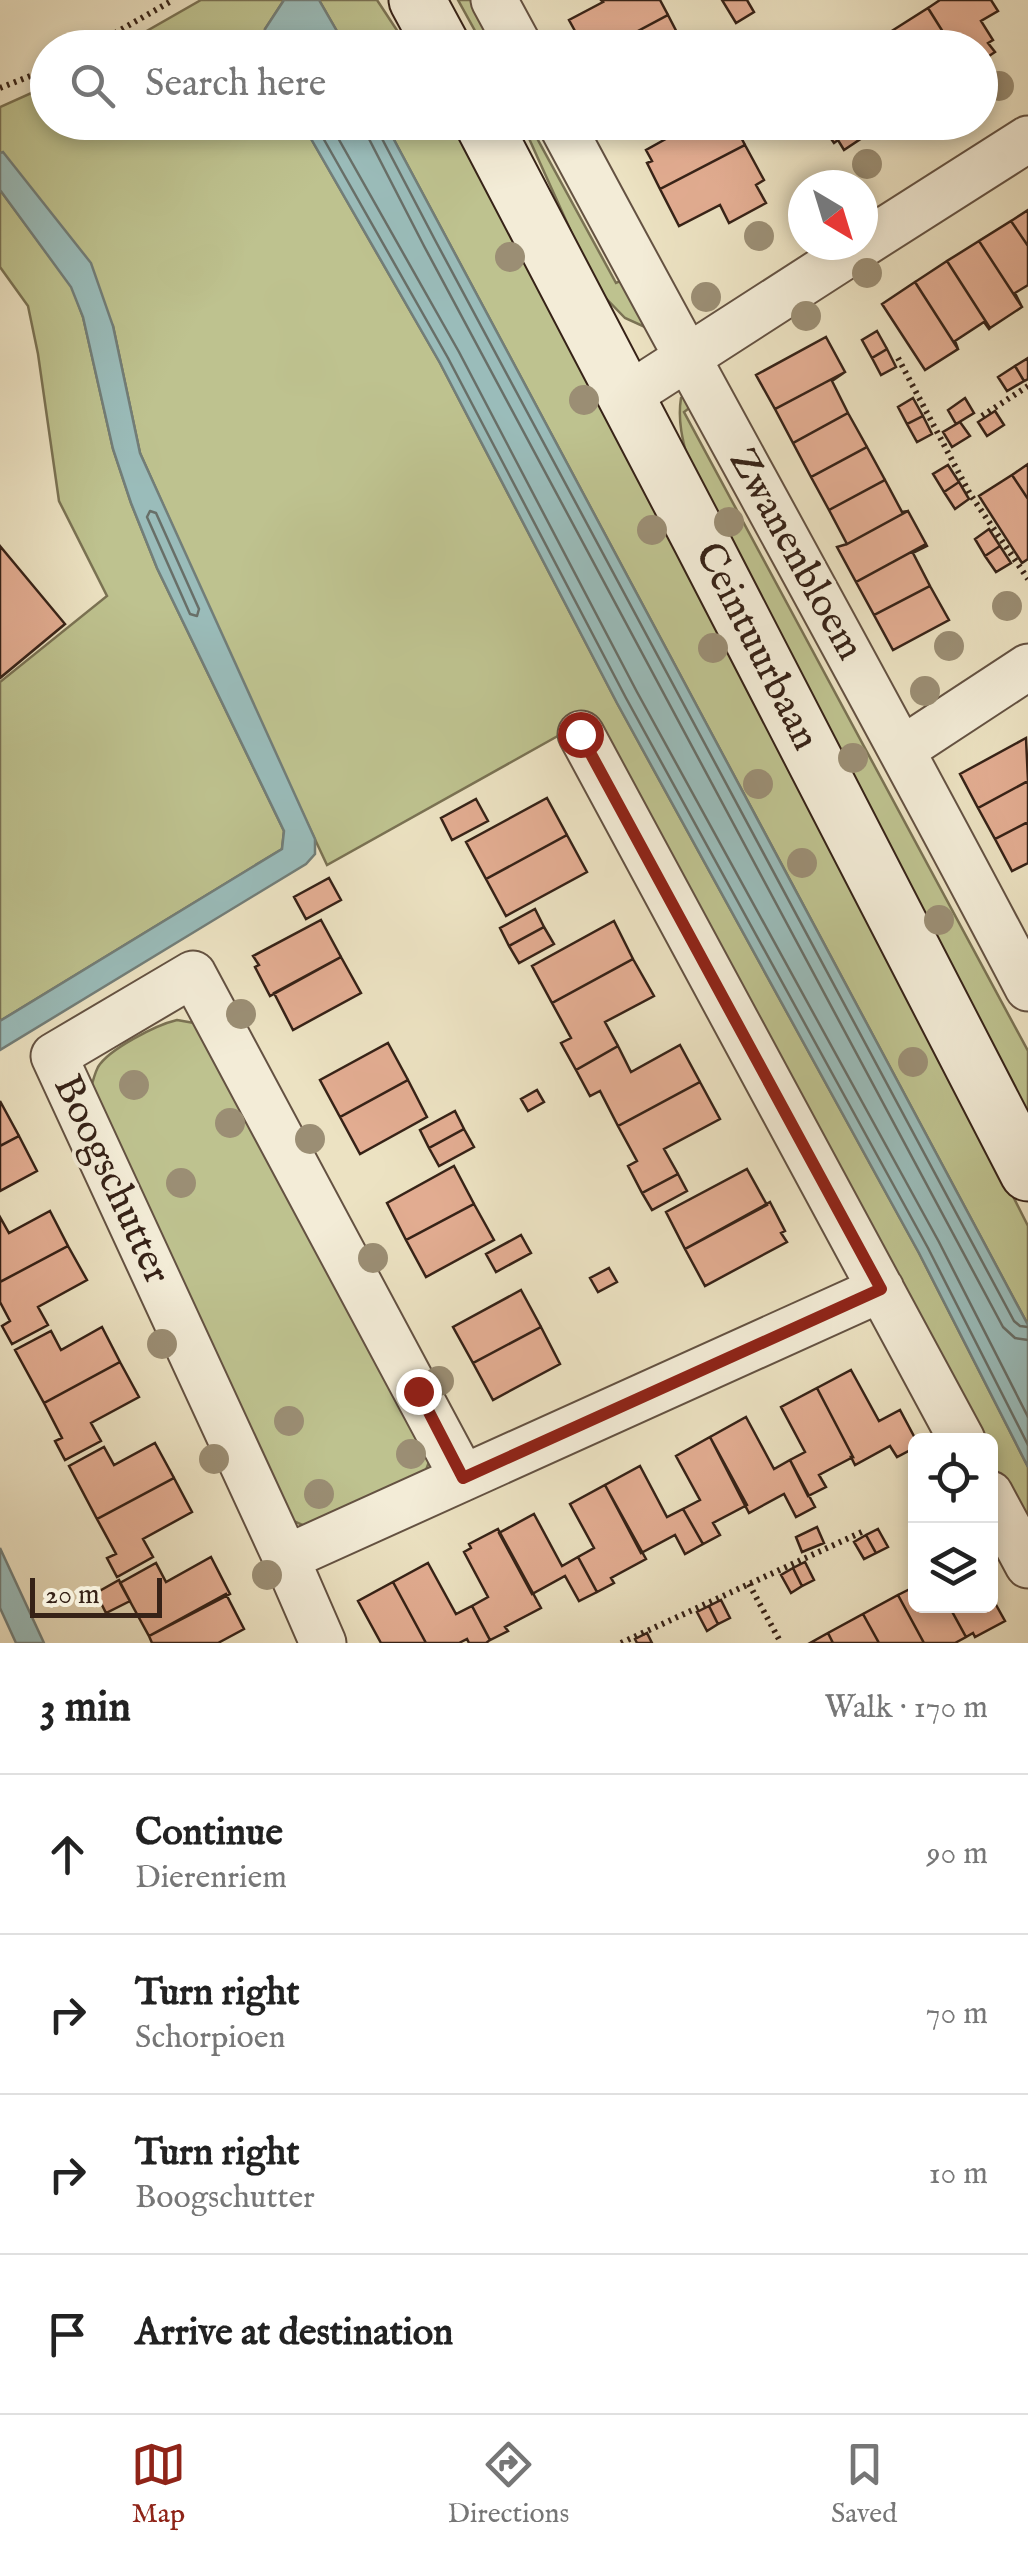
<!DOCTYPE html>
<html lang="en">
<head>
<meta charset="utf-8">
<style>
  :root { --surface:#fff; --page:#f2f2f2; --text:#222; --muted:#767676; --line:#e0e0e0; --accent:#8f2418 }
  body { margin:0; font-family:"IM FELL English",serif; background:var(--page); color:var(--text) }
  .controls { position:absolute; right:30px; bottom:30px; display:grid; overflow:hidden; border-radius:15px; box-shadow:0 5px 15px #0003 }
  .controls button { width:90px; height:90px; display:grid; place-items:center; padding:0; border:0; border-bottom:2px solid var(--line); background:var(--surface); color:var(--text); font:50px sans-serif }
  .compass { position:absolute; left:788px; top:170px; width:90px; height:90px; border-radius:50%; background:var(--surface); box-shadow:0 5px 15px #0003; rotate:142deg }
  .scale { position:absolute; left:30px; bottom:25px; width:132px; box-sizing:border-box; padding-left:10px; border:5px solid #362217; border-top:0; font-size:28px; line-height:35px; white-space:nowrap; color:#362217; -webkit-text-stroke:8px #f3ecd7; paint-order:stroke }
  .stop { position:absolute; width:30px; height:30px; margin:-22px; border:8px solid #8f2418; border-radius:50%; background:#fff }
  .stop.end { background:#8f2418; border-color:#fff; box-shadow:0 2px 10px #0008 }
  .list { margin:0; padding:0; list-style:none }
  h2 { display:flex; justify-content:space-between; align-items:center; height:130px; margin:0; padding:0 40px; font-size:42px }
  h2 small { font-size:32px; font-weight:400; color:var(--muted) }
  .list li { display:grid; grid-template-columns:65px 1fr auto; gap:30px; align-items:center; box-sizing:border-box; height:160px; padding:0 40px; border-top:2px solid var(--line) }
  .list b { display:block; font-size:38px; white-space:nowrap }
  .list p { margin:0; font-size:32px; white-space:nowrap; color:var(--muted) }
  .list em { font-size:32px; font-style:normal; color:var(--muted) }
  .icon { flex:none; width:55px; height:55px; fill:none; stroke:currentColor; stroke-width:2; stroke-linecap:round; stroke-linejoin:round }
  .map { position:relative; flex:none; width:1028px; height:1643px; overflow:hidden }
  .search { position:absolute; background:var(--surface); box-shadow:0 5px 15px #0003; left:30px; right:30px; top:30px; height:110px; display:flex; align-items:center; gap:25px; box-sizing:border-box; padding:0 35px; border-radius:55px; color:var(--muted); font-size:38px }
  .sheet { height:770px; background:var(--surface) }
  nav { display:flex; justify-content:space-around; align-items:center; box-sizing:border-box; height:140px; border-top:2px solid var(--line); background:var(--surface); font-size:28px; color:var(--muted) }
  nav a { display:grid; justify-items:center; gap:5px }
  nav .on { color:var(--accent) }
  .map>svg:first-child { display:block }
  .green { fill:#bec28f; stroke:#7a7253; stroke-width:2.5 }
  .water { fill:#9abcba; stroke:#727e79; stroke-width:2.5 }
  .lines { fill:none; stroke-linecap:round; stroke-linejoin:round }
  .shore { stroke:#686f68; stroke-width:2.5 }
  .building { fill:#e3ad92; stroke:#362217; stroke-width:2.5 }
  .street-casing { stroke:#645242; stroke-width:49 }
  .secondary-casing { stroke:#362217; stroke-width:59 }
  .path { stroke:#362217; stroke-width:6; stroke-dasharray:2.5 5; stroke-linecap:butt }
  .street { stroke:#f3ecd7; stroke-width:45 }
  .secondary { stroke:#f3ecd7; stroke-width:55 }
  .tree { fill:#9b8e74 }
  .route { stroke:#8f2418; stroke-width:12 }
  .labels { text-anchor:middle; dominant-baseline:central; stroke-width:8; stroke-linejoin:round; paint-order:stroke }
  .street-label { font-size:40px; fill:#362217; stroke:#f3ecd7 }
</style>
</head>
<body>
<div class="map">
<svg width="1028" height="1643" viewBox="0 0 1028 1643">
  <rect width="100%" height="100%" fill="#ece2c2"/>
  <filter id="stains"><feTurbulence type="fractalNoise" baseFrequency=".002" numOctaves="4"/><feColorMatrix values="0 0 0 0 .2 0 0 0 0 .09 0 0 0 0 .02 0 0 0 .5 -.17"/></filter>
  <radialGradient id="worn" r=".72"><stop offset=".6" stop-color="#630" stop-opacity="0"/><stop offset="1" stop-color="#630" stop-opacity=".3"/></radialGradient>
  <path class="green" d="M201,0H284L265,29V47L117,48Z
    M319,0H377L408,47H346Z
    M458,0H480L505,47H484Z
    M47,86L48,122L302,123L440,363L617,703L919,1253L1028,1467V1530L991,1460L990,1440H980L590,718L327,865L259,720L140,453L113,326L3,153H0V107Z
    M385,123H452L498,201L816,805L1028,1226V1325Z
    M522,123H540L532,129L616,283L625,279L647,328L625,318L597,289Z
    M0,190L72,287L83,317L113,449L131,503L157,568L284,831L282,849L0,1021V682L107,596L59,501L38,354L28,306L0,267Z
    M686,395L692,406L684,412L1028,1051V1123L690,468C684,445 677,423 681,398Z
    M177,1020L194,1023L207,1031L429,1462L423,1478L307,1527L291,1520L90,1092C92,1084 94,1075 98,1067C109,1049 156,1025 177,1020Z"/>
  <path class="water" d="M284,0H319L346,47H265V29Z
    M302,123H385L1028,1325V1467L919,1253L617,703L440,363Z
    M3,152L91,263L113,326L140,453L315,839V854L306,864L0,1050V1021L282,849L284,831L157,568L131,503L113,449L83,317L71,287L0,190V153Z
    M0,1548L44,1643H16L0,1608Z"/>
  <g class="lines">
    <path class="shore" d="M314,122L448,358L626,698L928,1248L1028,1445
      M329,122L459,352L637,692L939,1242L1028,1417
      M365,122L367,135L424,246L1003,1327L1015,1338L1028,1340
      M377,122L378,131L435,240L1014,1321L1020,1326L1028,1327
      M150,511L156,513L199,609L197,616L190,614L147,517Z"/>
  </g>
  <path class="building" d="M601,0H660L668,15L606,48H576L570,33L575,31L569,20L603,2Z
    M722,0H747L754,12L736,23Z
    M940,0H991L998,11L981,21L993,40L988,43L995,52L980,62V48H953L928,8Z
    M928,8L953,48H885L879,39Z
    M668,15L685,48H606Z
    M854,36L861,48H837Z
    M675,122H733L745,145L660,189L647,163L652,161L646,150L680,131Z
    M797,122H865L871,132L844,150L838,140L834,143L821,124L805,135Z
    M865,122H886L871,132Z
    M745,145L764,180L756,185L766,203L729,223L720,205L679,226L660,189Z
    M1028,210V246L1011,221Z
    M1011,221L1028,246V285L1015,293L1022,307L979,241Z
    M979,241L1022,307L990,328L947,261Z
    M947,261L990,328L989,329L984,322L955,341L958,349L915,282Z
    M915,282L958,349L925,370L882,304Z
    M877,331L887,349L872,358L862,340Z
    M826,337L845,372L775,409L756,375Z
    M887,349L896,367L881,375L872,358Z
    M1028,358V379L1024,381L1015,366Z
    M1015,366L1024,381L1007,391L998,377Z
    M845,372L832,381L848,413L793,443L775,409Z
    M913,398L923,416L907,424L898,407Z
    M965,398L974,413L956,424L948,410Z
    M995,411L1004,425L987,436L978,422Z
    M848,413L867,447L811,477L793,443Z
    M923,416L932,434L917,442L907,424Z
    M960,422L970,436L952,447L943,432Z
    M867,447L885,480L829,510L811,477Z
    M1028,464V499L1012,475Z
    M948,465L959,482L944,492L933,474Z
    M1012,475L1028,499V559L1022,563L979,496Z
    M885,480L902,512L908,511L847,544L829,510Z
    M959,482L969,499L955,509L944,492Z
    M908,511L926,544L856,582L837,547L847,544Z
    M989,529L1000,546L985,556L975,539Z
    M926,544L927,546L913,553L930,586L874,615L856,582Z
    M0,546L65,624L0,678Z
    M1000,546L1011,563L996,572L985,556Z
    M930,586L949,620L893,650L874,615Z
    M1026,738L1028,781L978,808L960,774Z
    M1028,781V822L995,839L978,808Z
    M547,798L567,835L486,879L466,842Z
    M476,799L488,821L452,840L441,818Z
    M1028,822V863L1012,871L995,839Z
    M567,835L587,872L506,916L486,879Z
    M329,878L341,900L306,919L294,897Z
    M535,909L544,927L509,946L500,928Z
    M321,920L341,957L270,996L255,967L259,965L253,956Z
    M614,921L633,959L552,1003L532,966Z
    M544,927L554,944L519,963L509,946Z
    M341,957L361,993L293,1030L274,993Z
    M633,959L654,996L605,1022L618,1046L576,1070L561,1043L571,1038L552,1003Z
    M388,1043L408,1080L340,1117L320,1080Z
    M680,1045L700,1082L618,1126L600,1091L590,1096L576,1070L618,1046L631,1072Z
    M408,1080L427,1117L360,1154L340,1117Z
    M700,1082L720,1119L664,1149L678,1174L642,1193L628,1166L637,1161L618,1126Z
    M537,1090L544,1102L528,1111L521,1099Z
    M0,1101L19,1136L0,1146Z
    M455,1111L464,1129L429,1148L420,1130Z
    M464,1129L474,1147L439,1166L429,1148Z
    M19,1136L37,1171L0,1191V1146Z
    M454,1166L474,1204L406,1240L387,1203Z
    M747,1169L767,1205L685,1249L666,1212Z
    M678,1174L687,1191L652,1210L642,1193Z
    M770,1202L785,1231L781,1233L787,1242L705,1286L685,1249Z
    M474,1204L494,1240L426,1277L406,1240Z
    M50,1211L68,1246L0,1282V1217L9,1233Z
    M521,1235L531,1253L496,1272L486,1254Z
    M68,1246L87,1280L38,1307L48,1325L12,1344L2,1326L10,1321L0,1302V1282Z
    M609,1268L617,1282L598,1292L590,1278Z
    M521,1290L541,1327L473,1363L453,1327Z
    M102,1327L120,1362L44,1403L15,1350L51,1331L61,1350Z
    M541,1327L560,1364L493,1400L473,1363Z
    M120,1362L139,1397L91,1423L101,1441L65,1460L55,1441L62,1438L44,1403Z
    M851,1370L879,1421L900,1410L916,1440V1447L897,1457L890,1446L855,1465L851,1457H853L817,1388Z
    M817,1388L853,1457L819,1475L826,1487L808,1496L790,1460L805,1452L781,1407Z
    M746,1417L774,1469L790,1460L815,1507L796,1517L784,1494L749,1513L710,1437Z
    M710,1437L747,1505L713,1523L720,1535L703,1544L683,1509L700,1500L676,1456Z
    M155,1443L174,1478L97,1519L69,1466L104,1447L114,1465Z
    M640,1466L667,1517L683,1509L703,1544L685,1554L675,1535L641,1553L605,1485Z
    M174,1478L192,1512L143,1539L153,1557L117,1577L107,1558L116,1554L97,1519Z
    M605,1485L646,1559L611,1578L614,1583L597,1592L578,1557L594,1548L570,1504Z
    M534,1514L562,1566L578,1557L597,1592L579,1601L565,1576L532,1594L499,1533Z
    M817,1527L824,1543L802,1552L796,1537Z
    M498,1529L541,1608L505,1627L508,1631L490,1640L472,1606L488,1597L464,1552L471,1548L469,1544Z
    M878,1529L888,1547L876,1553L866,1535Z
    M866,1535L876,1553L864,1559L854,1542Z
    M211,1557L230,1594L149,1636L120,1583L156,1563L166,1582Z
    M805,1562L814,1580L802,1586L793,1568Z
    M428,1563L456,1614L472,1606L490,1640L486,1643H469L467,1639L459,1643H426L393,1582Z
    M793,1568L802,1586L791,1593L781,1575Z
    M119,1580L130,1601L106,1613L96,1593Z
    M393,1582L426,1643H381L358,1601Z
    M916,1586V1606H949L966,1637L955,1643H924L898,1595Z
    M226,1594L244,1629L218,1643H152L149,1636Z
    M990,1594L1005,1621L975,1637L973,1633L966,1637L949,1606H990Z
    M898,1595L924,1643H879L863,1614Z
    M721,1600L730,1618L718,1624L709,1606Z
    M709,1606L718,1624L707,1631L697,1612Z
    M863,1614L879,1643H833L828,1633Z
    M647,1633L652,1643H637L635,1639Z
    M828,1633L833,1643H810Z"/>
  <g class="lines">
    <defs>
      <path id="street" d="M494,0L520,48
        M560,122C715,412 876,697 1028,988
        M863,244L1028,139
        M626,397L862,245
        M581,734L962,1440
        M903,749L1028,667
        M990,1494L1028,1565
        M286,1558L881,1289
        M323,1643L286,1558L54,1056L193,974L463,1478"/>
      <path id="secondary" d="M417,0L443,48
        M482,122L700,538L1028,1173"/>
    </defs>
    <use href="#street" class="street-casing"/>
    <use href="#secondary" class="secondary-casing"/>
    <path class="path" d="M89,48L173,0
      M0,88L48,69
      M898,358L970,494L1028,579
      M982,416L1028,386
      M749,1584L781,1643
      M621,1643L864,1531"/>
    <use href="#street" class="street"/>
    <use href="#secondary" class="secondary"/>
  </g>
  <g class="tree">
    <circle cx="999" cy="86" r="15"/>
    <circle cx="867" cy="164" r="15"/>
    <circle cx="759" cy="236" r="15"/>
    <circle cx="510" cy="257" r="15"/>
    <circle cx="867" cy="273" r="15"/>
    <circle cx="706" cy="297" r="15"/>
    <circle cx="806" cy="316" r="15"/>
    <circle cx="584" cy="400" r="15"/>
    <circle cx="729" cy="522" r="15"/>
    <circle cx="652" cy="530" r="15"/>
    <circle cx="1007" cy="606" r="15"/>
    <circle cx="949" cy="646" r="15"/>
    <circle cx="713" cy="648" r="15"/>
    <circle cx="925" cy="691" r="15"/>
    <circle cx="853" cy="758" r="15"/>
    <circle cx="758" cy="784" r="15"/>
    <circle cx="802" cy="863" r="15"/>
    <circle cx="939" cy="920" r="15"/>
    <circle cx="241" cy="1014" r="15"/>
    <circle cx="913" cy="1062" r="15"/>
    <circle cx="134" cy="1085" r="15"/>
    <circle cx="230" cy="1123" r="15"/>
    <circle cx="310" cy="1139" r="15"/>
    <circle cx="181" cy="1183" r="15"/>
    <circle cx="373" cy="1258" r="15"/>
    <circle cx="162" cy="1344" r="15"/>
    <circle cx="439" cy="1381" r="15"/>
    <circle cx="289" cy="1421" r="15"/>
    <circle cx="411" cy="1454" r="15"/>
    <circle cx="214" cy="1459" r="15"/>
    <circle cx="319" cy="1494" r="15"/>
    <circle cx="267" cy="1575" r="15"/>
  </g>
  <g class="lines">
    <path class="route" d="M418,1391L463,1478L881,1289L580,734"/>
  </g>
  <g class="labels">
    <g class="street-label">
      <text transform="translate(795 555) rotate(61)">Zwanenbloem</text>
      <text transform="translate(756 647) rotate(63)">Ceintuurbaan</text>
      <text transform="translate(111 1180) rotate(65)">Boogschutter</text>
    </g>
  </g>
  <rect width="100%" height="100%" filter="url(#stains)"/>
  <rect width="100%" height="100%" fill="url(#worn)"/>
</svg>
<div class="controls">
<button><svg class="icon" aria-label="locate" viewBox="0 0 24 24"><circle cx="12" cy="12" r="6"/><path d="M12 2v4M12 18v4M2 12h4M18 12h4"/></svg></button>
<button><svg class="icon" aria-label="layers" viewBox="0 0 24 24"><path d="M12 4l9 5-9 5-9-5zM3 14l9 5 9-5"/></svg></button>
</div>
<svg class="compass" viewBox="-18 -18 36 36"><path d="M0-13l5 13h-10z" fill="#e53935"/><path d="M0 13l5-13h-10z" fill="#767676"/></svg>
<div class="scale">20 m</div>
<div class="stop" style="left:580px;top:734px"></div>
<div class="stop end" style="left:418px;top:1391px"></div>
<div class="search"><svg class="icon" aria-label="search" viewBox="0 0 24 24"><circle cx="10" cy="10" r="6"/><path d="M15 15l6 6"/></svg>Search here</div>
</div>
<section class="sheet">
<h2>3 min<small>Walk · 170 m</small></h2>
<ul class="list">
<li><svg class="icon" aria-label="ahead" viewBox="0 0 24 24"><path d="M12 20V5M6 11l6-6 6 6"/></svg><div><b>Continue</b><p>Dierenriem</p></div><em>90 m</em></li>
<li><svg class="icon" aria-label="right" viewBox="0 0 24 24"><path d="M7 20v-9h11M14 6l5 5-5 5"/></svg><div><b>Turn right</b><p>Schorpioen</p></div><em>70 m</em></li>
<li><svg class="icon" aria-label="right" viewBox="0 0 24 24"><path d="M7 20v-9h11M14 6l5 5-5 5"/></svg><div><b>Turn right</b><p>Boogschutter</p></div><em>10 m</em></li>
<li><svg class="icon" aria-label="arrive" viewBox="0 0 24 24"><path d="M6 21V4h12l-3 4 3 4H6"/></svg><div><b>Arrive at destination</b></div></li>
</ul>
</section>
<nav>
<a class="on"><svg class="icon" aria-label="map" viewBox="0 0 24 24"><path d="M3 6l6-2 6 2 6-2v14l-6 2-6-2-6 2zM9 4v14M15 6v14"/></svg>Map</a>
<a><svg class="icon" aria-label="directions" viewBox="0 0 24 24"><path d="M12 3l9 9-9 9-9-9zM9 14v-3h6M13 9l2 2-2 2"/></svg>Directions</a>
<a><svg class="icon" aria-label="saved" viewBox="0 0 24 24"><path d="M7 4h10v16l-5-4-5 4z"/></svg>Saved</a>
</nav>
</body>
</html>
